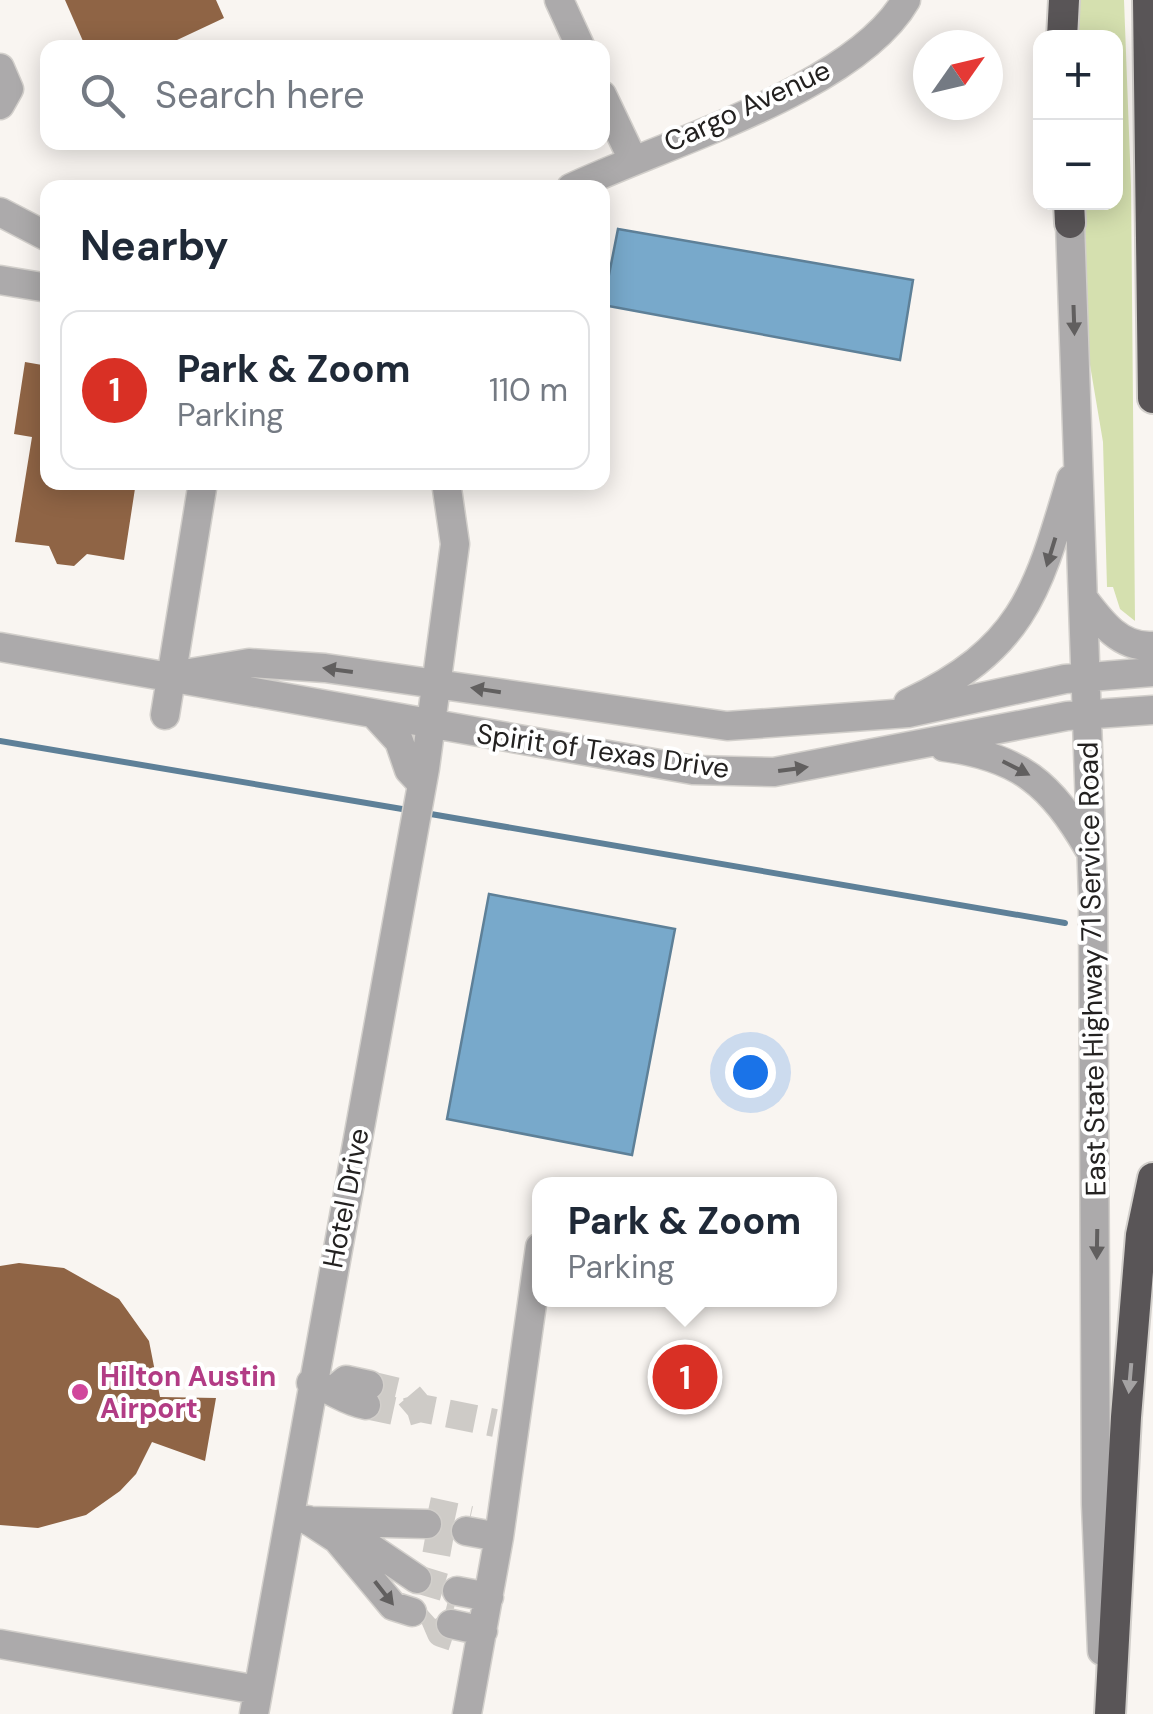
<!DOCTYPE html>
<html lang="en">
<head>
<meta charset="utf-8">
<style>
  :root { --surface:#fff; --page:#f2f2f3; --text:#1f2937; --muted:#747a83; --line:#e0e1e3; --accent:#d93025 }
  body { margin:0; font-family:"DM Sans",sans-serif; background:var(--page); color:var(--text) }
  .controls { position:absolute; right:30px; top:30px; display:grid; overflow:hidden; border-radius:20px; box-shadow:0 5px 25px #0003 }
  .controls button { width:90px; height:90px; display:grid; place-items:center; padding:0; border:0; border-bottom:2px solid var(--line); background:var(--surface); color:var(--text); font:50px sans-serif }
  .compass { position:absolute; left:913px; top:30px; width:90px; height:90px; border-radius:50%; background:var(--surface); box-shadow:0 5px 25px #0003; rotate:56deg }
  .you { position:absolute; left:750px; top:1072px; width:35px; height:35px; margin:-25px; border:8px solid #fff; border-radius:50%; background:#1a73e8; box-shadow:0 0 0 15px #1a73e833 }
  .badge { display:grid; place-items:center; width:65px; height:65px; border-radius:50%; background:var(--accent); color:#fff; font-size:32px; font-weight:700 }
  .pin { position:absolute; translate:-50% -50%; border:5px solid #fff; box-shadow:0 2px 10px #0006 }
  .popup { position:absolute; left:532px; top:1177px; width:305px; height:130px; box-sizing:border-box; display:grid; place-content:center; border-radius:20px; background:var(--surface); filter:drop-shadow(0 2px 8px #0005); font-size:32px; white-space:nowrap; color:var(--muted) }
  .popup b { font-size:38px; color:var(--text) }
  .popup::after { content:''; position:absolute; left:50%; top:100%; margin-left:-20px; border:20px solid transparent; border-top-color:var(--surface) }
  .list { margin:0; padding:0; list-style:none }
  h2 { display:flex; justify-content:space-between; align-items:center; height:130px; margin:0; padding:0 40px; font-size:42px }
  h2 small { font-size:32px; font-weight:400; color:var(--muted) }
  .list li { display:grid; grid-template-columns:65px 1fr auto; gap:30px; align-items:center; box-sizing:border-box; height:160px; margin:0 20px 20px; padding:0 20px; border:2px solid var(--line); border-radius:20px }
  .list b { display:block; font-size:38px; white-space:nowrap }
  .list p { margin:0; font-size:32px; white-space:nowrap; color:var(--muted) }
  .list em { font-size:32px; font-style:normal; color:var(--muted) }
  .icon { flex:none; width:55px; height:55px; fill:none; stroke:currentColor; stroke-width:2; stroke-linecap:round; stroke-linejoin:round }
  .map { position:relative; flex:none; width:1153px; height:1714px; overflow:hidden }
  .search { position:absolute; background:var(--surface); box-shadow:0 5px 25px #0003; left:40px; top:40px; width:570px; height:110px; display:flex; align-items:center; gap:25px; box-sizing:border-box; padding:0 35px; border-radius:20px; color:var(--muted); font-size:38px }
  .panel { position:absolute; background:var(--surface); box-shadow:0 5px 25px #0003; left:40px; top:180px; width:570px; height:310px; border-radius:20px }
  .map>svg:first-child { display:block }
  .green { fill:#d5e0af }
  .water { fill:#78a9cb; stroke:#5e8098; stroke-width:2.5 }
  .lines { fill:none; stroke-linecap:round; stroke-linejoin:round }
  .stream { stroke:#5e8098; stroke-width:6 }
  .building { fill:#8f6445 }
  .minor-tunnel { stroke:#cecbc7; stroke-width:28; stroke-dasharray:28 14; stroke-linecap:butt }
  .minor-casing { stroke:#d2cfcb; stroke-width:31 }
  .highway-casing { stroke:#d2cfcb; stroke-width:34 }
  .minor { stroke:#acaaab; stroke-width:28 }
  .highway { stroke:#595557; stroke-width:30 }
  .oneway { fill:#615f5f }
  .oneway2 { fill:#a4a2a3 }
  .hotel-dot { fill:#d1479c; stroke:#fff; stroke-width:4 }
  .labels { text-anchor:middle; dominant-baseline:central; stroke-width:8; stroke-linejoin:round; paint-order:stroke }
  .street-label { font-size:28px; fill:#232120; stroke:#fff }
  .hotel-label { font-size:28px; font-weight:bold; fill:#b23c85; stroke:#fff; text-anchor:start }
</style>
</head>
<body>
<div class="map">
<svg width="1153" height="1714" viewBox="0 0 1153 1714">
  <rect width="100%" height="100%" fill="#f9f5f1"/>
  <path class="green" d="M1072,0H1124L1131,186L1135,621L1120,609L1113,587H1107L1103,442L1089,359L1082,203L1116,202V38H1072Z"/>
  <path class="water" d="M618,229L913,280L900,360L603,305Z
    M489,894L675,929L632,1155L447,1119Z"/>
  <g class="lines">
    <path class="stream" d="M0,741L408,810
      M425,813L1065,923"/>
  </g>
  <path class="building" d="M65,0H216L224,18L160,48H86Z
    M25,362L48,366V482H136L124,560L87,554L74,566L57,564L49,546L15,542L32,437L14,434Z
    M19,1263L64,1268L119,1299L149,1341L160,1397L216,1398L205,1461L152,1442L136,1474L120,1491L86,1515L38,1528L0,1525V1266Z"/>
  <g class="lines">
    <path class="minor-tunnel" d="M369,1385L408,1394L420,1408
      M366,1405L403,1413L420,1408L495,1423
      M428,1511L470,1520
      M425,1538L464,1545
      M417,1579L457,1591
      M453,1637L441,1633L435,1619L445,1610L453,1612"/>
    <defs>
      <path id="minor" d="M559,0L581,48
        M0,68L9,89L0,105
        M602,95L632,158
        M571,188C663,144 855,89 906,0
        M0,212L48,237
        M1070,223L1093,896L1096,1504L1102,1651
        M0,280L48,288
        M1083,598C1101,622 1120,648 1153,646
        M0,647L693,770L774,772L1067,716L1153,710
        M184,674L249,663L325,668L727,726L908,713L1065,679L1153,672
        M908,703C1023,648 1037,594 1071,479
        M165,715L203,482
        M377,717L399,741L409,770L422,784
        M944,747C1020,757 1051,784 1089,849
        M311,1383C333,1389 344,1401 366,1405
        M334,1390L346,1380L369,1385
        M308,1520L337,1539L393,1606L412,1612
        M309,1521L427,1524
        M466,1531L499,1537
        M343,1538L368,1546L417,1579
        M457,1591L489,1597
        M451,1624L483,1631
        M0,1644L257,1690
        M254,1714L425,768L455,544L446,482
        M467,1714L499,1537L540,1247"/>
      <path id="highway" d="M1148,0L1153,398
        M1062,38L1064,0
        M1069,202L1070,223
        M1110,1714L1126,1417L1141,1235L1153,1178"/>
    </defs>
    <use href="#minor" class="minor-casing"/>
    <use href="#highway" class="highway-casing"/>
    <use href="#minor" class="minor"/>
    <use href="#highway" class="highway"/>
  </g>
  <defs><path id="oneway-solid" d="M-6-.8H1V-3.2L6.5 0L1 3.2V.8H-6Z" transform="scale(2.5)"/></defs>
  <g class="oneway">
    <use href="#oneway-solid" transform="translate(1074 320) rotate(88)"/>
    <use href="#oneway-solid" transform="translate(1051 552) rotate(107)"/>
    <use href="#oneway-solid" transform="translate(338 670) rotate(-172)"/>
    <use href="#oneway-solid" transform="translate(486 690) rotate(-171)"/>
    <use href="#oneway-solid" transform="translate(1016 768) rotate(27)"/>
    <use href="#oneway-solid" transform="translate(793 769) rotate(-8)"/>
    <use href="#oneway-solid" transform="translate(1097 1244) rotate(91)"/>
    <use href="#oneway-solid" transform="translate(384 1593) rotate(52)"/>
  </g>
  <use class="oneway2" href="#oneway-solid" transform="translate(1130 1378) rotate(95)"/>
  <circle class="hotel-dot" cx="80" cy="1392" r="10"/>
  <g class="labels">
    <g class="street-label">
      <text transform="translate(747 106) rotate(-25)">Cargo Avenue</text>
      <text transform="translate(603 751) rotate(8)">Spirit of Texas Drive</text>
      <text transform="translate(1092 969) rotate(-91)">East State Highway 71 Service Road</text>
      <text transform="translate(346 1198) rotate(-79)">Hotel Drive</text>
    </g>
    <g class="hotel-label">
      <text x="100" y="1376">Hilton Austin<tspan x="100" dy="32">Airport</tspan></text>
    </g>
  </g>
</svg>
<div class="controls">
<button>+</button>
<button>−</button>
</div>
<svg class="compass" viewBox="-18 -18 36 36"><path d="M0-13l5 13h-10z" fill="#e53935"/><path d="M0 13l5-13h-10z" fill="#747a83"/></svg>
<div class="you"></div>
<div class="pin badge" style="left:685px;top:1377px">1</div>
<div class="popup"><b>Park &amp; Zoom</b>Parking</div>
<div class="search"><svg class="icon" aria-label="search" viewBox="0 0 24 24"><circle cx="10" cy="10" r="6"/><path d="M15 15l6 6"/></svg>Search here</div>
<section class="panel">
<h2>Nearby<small></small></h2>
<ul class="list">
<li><span class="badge">1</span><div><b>Park &amp; Zoom</b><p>Parking</p></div><em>110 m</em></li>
</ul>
</section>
</div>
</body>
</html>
